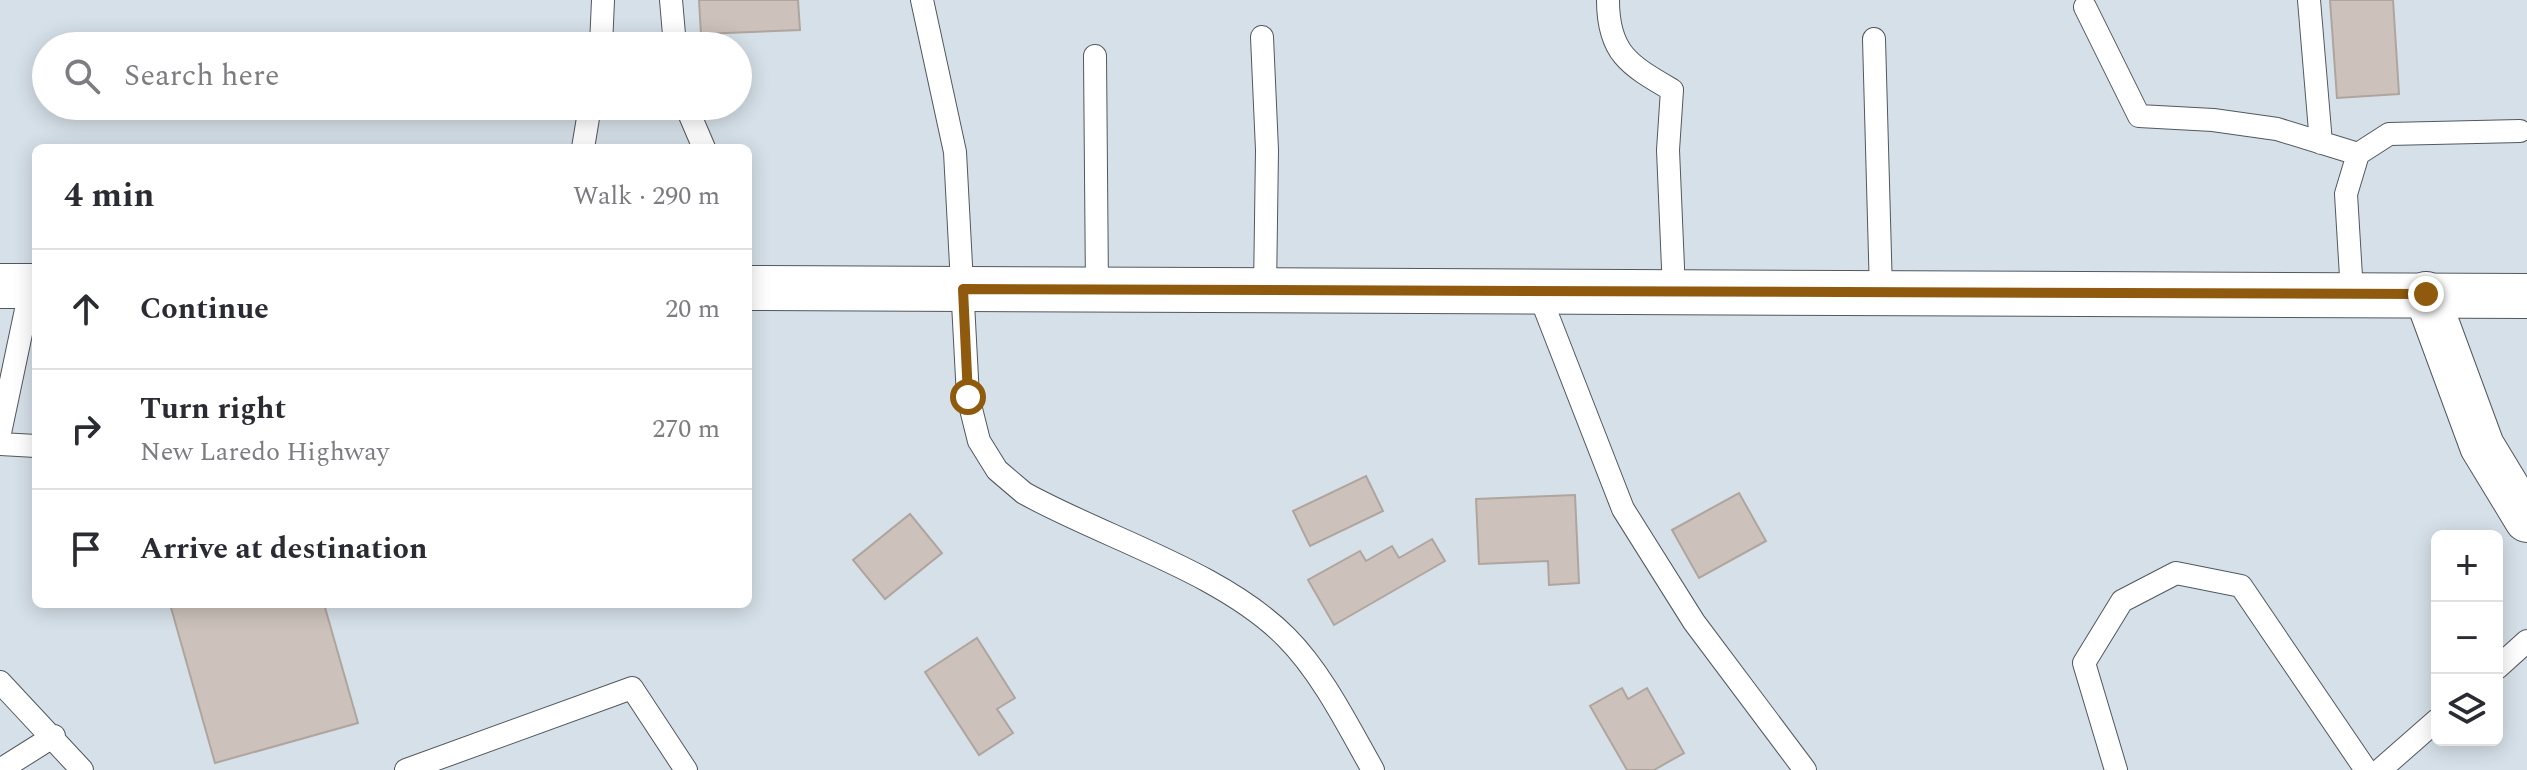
<!DOCTYPE html>
<html lang="en">
<head>
<meta charset="utf-8">
<style>
  :root { --surface:#fff; --page:#f7f7f7; --text:#2b2b33; --muted:#7c7c81; --line:#e1e1e2 }
  body { margin:0; font-family:Spectral,serif; background:var(--page); color:var(--text) }
  .controls { position:absolute; right:24px; bottom:24px; display:grid; overflow:hidden; border-radius:12px; box-shadow:0 4px 20px #0003 }
  .controls button { width:72px; height:72px; display:grid; place-items:center; padding:0; border:0; border-bottom:2px solid var(--line); background:var(--surface); color:var(--text); font:40px sans-serif }
  .stop { position:absolute; width:24px; height:24px; margin:-18px; border:6px solid #905a0e; border-radius:50%; background:#fff }
  .stop.end { background:#905a0e; border-color:#fff; box-shadow:0 2px 8px #0008 }
  .list { margin:0; padding:0; list-style:none }
  h2 { display:flex; justify-content:space-between; align-items:center; height:104px; margin:0; padding:0 32px; font-size:34px }
  h2 small { font-size:26px; font-weight:400; color:var(--muted) }
  .list li { display:grid; grid-template-columns:52px 1fr auto; gap:24px; align-items:center; box-sizing:border-box; height:120px; padding:0 32px; border-top:2px solid var(--line) }
  .list b { display:block; font-size:30px; white-space:nowrap }
  .list p { margin:0; font-size:26px; white-space:nowrap; color:var(--muted) }
  .list em { font-size:26px; font-style:normal; color:var(--muted) }
  .icon { flex:none; width:44px; height:44px; fill:none; stroke:currentColor; stroke-width:2; stroke-linecap:round; stroke-linejoin:round }
  .map { position:relative; flex:none; width:2527px; height:770px; overflow:hidden }
  .search { position:absolute; background:var(--surface); box-shadow:0 4px 20px #0003; left:32px; top:32px; width:720px; height:88px; display:flex; align-items:center; gap:20px; box-sizing:border-box; padding:0 28px; border-radius:44px; color:var(--muted); font-size:30px }
  .panel { position:absolute; background:var(--surface); box-shadow:0 4px 20px #0003; left:32px; top:144px; width:720px; height:464px; border-radius:12px }
  .map>svg:first-child { display:block }
  .building { fill:#ccc2bb; stroke:#afa59e; stroke-width:2 }
  .lines { fill:none; stroke-linecap:round; stroke-linejoin:round }
  .lane-casing { stroke:#51585f; stroke-width:24 }
  .street-casing { stroke:#51585f; stroke-width:46 }
  .primary-casing { stroke:#51585f; stroke-width:46 }
  .lane { stroke:#fff; stroke-width:22 }
  .street { stroke:#fff; stroke-width:44 }
  .primary { stroke:#fff; stroke-width:44 }
  .route { stroke:#905a0e; stroke-width:10 }
</style>
</head>
<body>
<div class="map">
<svg width="2527" height="770" viewBox="0 0 2527 770">
  <rect width="100%" height="100%" fill="#d6e0e8"/>
  <path class="building" d="M699,0H798L800,30L701,34Z
    M2330,0H2393L2399,94L2337,98Z
    M1366,476L1383,511L1310,546L1293,511Z
    M1739,493L1766,541L1699,578L1672,530Z
    M1575,495L1579,583L1549,585L1548,561L1479,564L1476,499Z
    M910,514L942,553L885,599L853,560Z
    M1432,539L1445,561L1334,625L1308,580L1360,551L1366,561L1392,546L1399,558Z
    M170,604H324L358,723L215,763Z
    M977,638L1015,698L997,709L1013,733L979,755L925,672Z
    M1622,688L1628,699L1647,688L1684,753L1654,770H1627L1590,706Z"/>
  <g class="lines">
    <defs>
      <path id="lane" d="M671,0L675,46
        M922,0L955,152L968,397L979,441L997,470L1024,493C1105,538 1222,572 1286,637C1322,673 1348,726 1373,770
        M1608,0C1608,53 1629,65 1672,90L1668,150L1674,291
        M2309,0L2321,143
        M2085,7L2139,116L2213,120L2277,129L2358,154
        M1262,37L1267,150L1265,290
        M1874,39L1881,292
        M601,46L603,0
        M1095,56L1097,289
        M686,106L704,148
        M583,148L590,106
        M1538,291L1623,509L1694,622L1805,770
        M2352,293L2346,194L2358,154L2389,134L2520,131
        M0,433L31,286
        M0,444L36,446
        M2497,668L2527,641
        M0,682L82,770
        M0,770L54,736
        M406,770L632,688L686,770
        M2116,770L2084,663L2122,601L2176,573L2241,586L2366,770
        M2380,770L2437,720"/>
      <path id="street" d="M2426,294L2482,446L2527,520"/>
      <path id="primary" d="M0,286H36
        M748,288L2527,296"/>
    </defs>
    <use href="#lane" class="lane-casing"/>
    <use href="#street" class="street-casing"/>
    <use href="#primary" class="primary-casing"/>
    <use href="#lane" class="lane"/>
    <use href="#street" class="street"/>
    <use href="#primary" class="primary"/>
  </g>
  <g class="lines">
    <path class="route" d="M968,397L963,289L2426,294"/>
  </g>
</svg>
<div class="controls">
<button>+</button>
<button>−</button>
<button><svg class="icon" aria-label="layers" viewBox="0 0 24 24"><path d="M12 4l9 5-9 5-9-5zM3 14l9 5 9-5"/></svg></button>
</div>
<div class="stop" style="left:968px;top:397px"></div>
<div class="stop end" style="left:2426px;top:294px"></div>
<div class="search"><svg class="icon" aria-label="search" viewBox="0 0 24 24"><circle cx="10" cy="10" r="6"/><path d="M15 15l6 6"/></svg>Search here</div>
<section class="panel">
<h2>4 min<small>Walk · 290 m</small></h2>
<ul class="list">
<li><svg class="icon" aria-label="ahead" viewBox="0 0 24 24"><path d="M12 20V5M6 11l6-6 6 6"/></svg><div><b>Continue</b></div><em>20 m</em></li>
<li><svg class="icon" aria-label="right" viewBox="0 0 24 24"><path d="M7 20v-9h11M14 6l5 5-5 5"/></svg><div><b>Turn right</b><p>New Laredo Highway</p></div><em>270 m</em></li>
<li><svg class="icon" aria-label="arrive" viewBox="0 0 24 24"><path d="M6 21V4h12l-3 4 3 4H6"/></svg><div><b>Arrive at destination</b></div></li>
</ul>
</section>
</div>
</body>
</html>
